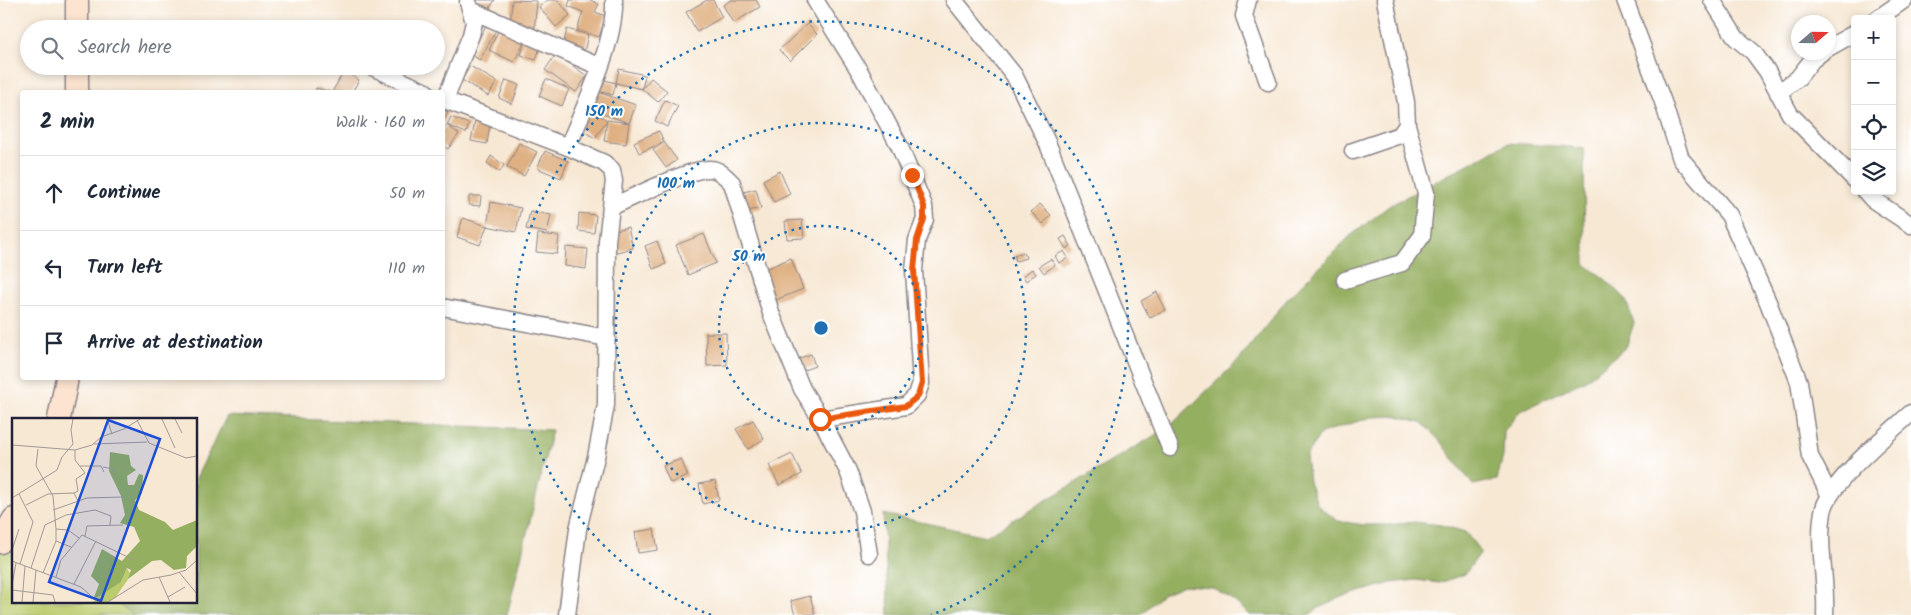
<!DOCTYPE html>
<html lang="en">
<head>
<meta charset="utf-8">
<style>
  :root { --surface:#fff; --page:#f2f2f3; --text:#1f2937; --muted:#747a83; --line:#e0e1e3 }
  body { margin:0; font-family:Kalam,sans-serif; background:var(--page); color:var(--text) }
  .controls { position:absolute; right:15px; top:15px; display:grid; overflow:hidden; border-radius:5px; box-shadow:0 2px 8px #0003 }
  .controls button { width:45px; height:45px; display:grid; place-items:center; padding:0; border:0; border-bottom:1px solid var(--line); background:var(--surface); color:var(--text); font:25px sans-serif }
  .compass { position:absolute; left:1791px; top:15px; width:45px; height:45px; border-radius:50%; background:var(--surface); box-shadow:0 2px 8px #0003; rotate:70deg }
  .stop { position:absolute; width:15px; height:15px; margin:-11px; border:4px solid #ea580c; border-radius:50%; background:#fff }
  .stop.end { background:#ea580c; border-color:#fff; box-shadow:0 1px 5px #0008 }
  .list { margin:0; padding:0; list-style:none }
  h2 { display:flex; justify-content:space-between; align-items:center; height:65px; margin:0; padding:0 20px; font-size:21px }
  h2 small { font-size:16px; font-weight:400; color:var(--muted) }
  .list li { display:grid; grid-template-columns:32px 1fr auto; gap:15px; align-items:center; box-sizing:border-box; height:75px; padding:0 20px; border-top:1px solid var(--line) }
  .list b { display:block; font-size:19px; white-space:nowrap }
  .list em { font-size:16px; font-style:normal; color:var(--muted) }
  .icon { flex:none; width:28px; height:28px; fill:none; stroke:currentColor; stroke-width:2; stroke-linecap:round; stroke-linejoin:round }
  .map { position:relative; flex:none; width:1911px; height:615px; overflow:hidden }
  .search { position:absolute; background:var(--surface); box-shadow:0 2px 8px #0003; left:20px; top:20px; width:425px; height:55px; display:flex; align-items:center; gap:12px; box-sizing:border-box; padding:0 18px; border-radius:28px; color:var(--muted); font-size:19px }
  .panel { position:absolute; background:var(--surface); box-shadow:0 2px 8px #0003; left:20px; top:90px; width:425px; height:290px; border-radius:5px }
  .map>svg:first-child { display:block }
  .green { fill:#bccb6d; stroke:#6f7654 }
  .forest { fill:#95af60; stroke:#5c684e }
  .building { fill:#dfb082 }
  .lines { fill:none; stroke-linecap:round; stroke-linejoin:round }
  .street-casing { stroke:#8c8588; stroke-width:19 }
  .secondary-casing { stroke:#8c8588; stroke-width:25 }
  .street { stroke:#fff; stroke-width:16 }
  .secondary { stroke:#fde4d1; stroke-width:22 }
  .route { stroke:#ea580c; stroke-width:6 }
  .ring { fill:none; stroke:#1f6fb2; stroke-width:2.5; stroke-dasharray:2.5 5 }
  .inset-road { fill:none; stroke:#a29997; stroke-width:1 }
  .view { fill:#1d4ed8; fill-opacity:0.15; stroke:#1d4ed8; stroke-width:2.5 }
  .inset-edge { fill:none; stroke:#22223b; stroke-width:2.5 }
  .centre { fill:#1f6fb2; stroke:#fff; stroke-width:2.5 }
  .ring-label { font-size:15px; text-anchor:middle; font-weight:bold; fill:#1f6fb2; stroke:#fff; stroke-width:4; stroke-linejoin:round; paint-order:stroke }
</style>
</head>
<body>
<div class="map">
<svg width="1911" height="615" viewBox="0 0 1911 615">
  <rect width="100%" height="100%" fill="#fff"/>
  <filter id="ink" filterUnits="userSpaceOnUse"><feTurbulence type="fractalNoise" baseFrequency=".02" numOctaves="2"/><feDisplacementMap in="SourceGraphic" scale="10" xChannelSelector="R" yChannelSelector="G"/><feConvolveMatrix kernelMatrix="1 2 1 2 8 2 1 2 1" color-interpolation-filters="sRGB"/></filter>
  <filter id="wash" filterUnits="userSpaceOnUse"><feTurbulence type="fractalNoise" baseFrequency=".0096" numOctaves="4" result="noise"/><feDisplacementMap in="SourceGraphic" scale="20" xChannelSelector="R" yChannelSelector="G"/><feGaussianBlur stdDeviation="1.12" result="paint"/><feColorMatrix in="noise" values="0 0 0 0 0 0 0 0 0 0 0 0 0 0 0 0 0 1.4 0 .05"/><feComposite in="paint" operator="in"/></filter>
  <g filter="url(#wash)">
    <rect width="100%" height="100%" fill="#f7e8d4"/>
    <path class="green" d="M0,546L14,556V601H114L132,615H0Z"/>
    <path class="forest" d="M1508,143L1584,148L1585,264L1605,279L1625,298L1634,323L1626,347L1586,380L1520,411L1504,431L1503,456L1497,480L1473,485L1439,440L1421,422L1397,416L1372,417L1321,433L1306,456L1309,482L1318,506L1338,521L1364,525H1389L1414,522L1441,525L1465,532L1481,552L1465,574L1440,583L1416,580L1391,583L1342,597L1317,609L1309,615H1250L1234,601L1212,587L1184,585L1163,594L1140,615H889L883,514L986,536L1169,427L1239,360L1289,297L1348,238L1389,206Z
      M227,416L552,430L507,615H132L114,601H196V478Z"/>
    <g id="blocks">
      <path class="building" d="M475,0H495L488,11L474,1Z
        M512,0L537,1L534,31L510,28Z
        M548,0H558L570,15L556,27L539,7Z
        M570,0H590L599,4L595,12L606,16L599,37L577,30L583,12L568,6Z
        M707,0H713L722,17L697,32L686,12Z
        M731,0H756L760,7L733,23L723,5Z
        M807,24L817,34L790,61L779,50Z
        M486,25L496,30L480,60L471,55Z
        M500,27L541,44L536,60L521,55L525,40L514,62L489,50Z
        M567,29L588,35L583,56L562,50Z
        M556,54L587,76L576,92L545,70Z
        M470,66L497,82L488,96L462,80Z
        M619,69L645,75L642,89L616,83Z
        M344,71L359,80L352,92H332Z
        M651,78L667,91L658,102L642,89Z
        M546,79L569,89L562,106L539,96Z
        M601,79L616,83L613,95L598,91Z
        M506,80L519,85L512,104L499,98Z
        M316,88L331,92H315Z
        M598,92L636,105L629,123L591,110Z
        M665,100L678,106L667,127L655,121Z
        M442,109L448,112L442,124Z
        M591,110L607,120L629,123L626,144L604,141L607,120L595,138L579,128Z
        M451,117L469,124L466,133L447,125Z
        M475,121L490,124L487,144L471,141Z
        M447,125L459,134L448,149L442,145V132Z
        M659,131L664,142L639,153L634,142Z
        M664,142L677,160L666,168L653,150Z
        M519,143L537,152L524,176L507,167Z
        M545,151L568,161L561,178L537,168Z
        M491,156L504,165L500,172L487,163Z
        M780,171L790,194L774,202L763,180Z
        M756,189L761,208L739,213L735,194Z
        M469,196H481L480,206L469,205Z
        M491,202L521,208L516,232L487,226Z
        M1040,204L1051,215L1043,224L1031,212Z
        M530,211L551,215L547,233L526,229Z
        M579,213L596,215L594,233L578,231Z
        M463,218L487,226L480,245L457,237Z
        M802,220L804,238L787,239L785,221Z
        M628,227L633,248L613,253L608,232Z
        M538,234L559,236L557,254L536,252Z
        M704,234L716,263L688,275L676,245Z
        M1065,236L1071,246L1066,249L1060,239Z
        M657,241L666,264L653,269L645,246Z
        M566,247L588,249L586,269L565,266Z
        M1064,251L1068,258L1059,263L1055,256Z
        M1024,252L1026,258L1016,261L1014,255Z
        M791,258L803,289L773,301L761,271Z
        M1051,259L1055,265L1044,273L1039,266Z
        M1032,269L1036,274L1026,281L1023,276Z
        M1157,292L1166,310L1150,318L1141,301Z
        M706,333H726L727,365L707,366Z
        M811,354L815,366L796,373L792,361Z
        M753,420L764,439L748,449L736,429Z
        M792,454L802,474L779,485L769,465Z
        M681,459L688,476L670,483L663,466Z
        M715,481L719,500L703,504L699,484Z
        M654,529L658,550L638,553L635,532Z
        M810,596L815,614L795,615L791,601Z"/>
    </g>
  </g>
  <g filter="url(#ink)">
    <use href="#blocks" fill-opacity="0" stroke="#8c8588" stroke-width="1"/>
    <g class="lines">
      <defs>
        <path id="street" d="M815,0L860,72L899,145L924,206L925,219L917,240L914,270L921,383L917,395L906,406L821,419
          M954,0L1014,75L1047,142L1170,448
          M1248,0L1244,16L1268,82
          M1625,0L1663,102L1681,159L1729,215L1768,302L1799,382L1810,456L1829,494
          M1712,0L1736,38L1753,52L1767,71L1790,114L1855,180
          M471,10L600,67
          M1877,19L1904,0
          M1828,48L1855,33
          M370,66L426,92
          M1778,93L1798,78L1812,60L1822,52
          M442,99L568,147L604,163L612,170L614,181L607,241L606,405L596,457L578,529L567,615
          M445,100L471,35L474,22L468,2
          M568,147C584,107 616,42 614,0
          M1353,151L1400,135L1407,125L1406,102L1385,0
          M1865,191L1872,199L1911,225
          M611,207C630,199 692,167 710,169C719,169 726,177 732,183L771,313L802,389L821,419L848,471L862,511L869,554
          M1345,280L1402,263L1422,236L1426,193L1407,125
          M442,307L607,338
          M1825,615C1827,581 1817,545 1823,512C1828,483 1888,434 1911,413"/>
        <path id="secondary" d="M77,0V29
          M77,66V92
          M59,419L67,378
          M0,542L14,519"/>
      </defs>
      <use href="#street" class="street-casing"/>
      <use href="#secondary" class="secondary-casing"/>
      <use href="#street" class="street"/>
      <use href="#secondary" class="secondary"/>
    </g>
  </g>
  <g class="lines" filter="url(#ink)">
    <path class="route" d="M820,419L906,406L918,396L922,383L914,270L917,240L924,219V206L912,175"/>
  </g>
  <g class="ring">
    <circle cx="821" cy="328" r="102"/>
    <circle cx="821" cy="328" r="205"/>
    <path d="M711 615A307 307 0 1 1 931 615"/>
  </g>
  <g transform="translate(12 418)">
    <rect width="185" height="185" fill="#f7e8d4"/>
    <path d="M115,150L119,157L103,180L96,184H81L92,173L109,164Z" fill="#bccb6d"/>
    <path d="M98,34L117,37L119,48L124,52L115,58L116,67H122L127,56L131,57L130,75L123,82L127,92L153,104L161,112L185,102V128L175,138L174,150L162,152L149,142L140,143L116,161L119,152L115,150L109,164L81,182L87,166L79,158L90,131L110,143L128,123L122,109L108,105L113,97L109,78L97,53Z" fill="#95af60"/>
    <path class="inset-road" d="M95,1L100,16M150,1L163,30M163,1L170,15M125,2L137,25L174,40L185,38M82,26L135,24M0,27L63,32L80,27L89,19L112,11L128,1M26,31L24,48L41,78L44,111V123L31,155M63,32V42L73,55L64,61L66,73L62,75L66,83M68,48H89L92,54M91,49L101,51L102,59M7,76L21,104L8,146M0,80L45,52L50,39L61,26L59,12L61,1M14,87L36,76L62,75M41,92L75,80L111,79M44,111L56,112L67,120M73,118L75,108L111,107M44,123L59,129M0,132L7,111M0,143L69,169L86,184M19,150L33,107L54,97L83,92L99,98L98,107M167,154L185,176M44,159L49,142L70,117L122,142M147,159L158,184M62,166L84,123M0,167L4,145M0,172L41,177L43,184M156,179L173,169M10,184L13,148M21,184L24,152M96,184L131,162L159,157L174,152L185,142"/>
    <path class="view" d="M96,2L148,21L89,183L37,164Z"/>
    <rect width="185" height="185" class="inset-edge"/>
  </g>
  <circle cx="821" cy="328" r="8" class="centre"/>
  <g class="ring-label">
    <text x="604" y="116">150 m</text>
    <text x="676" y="188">100 m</text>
    <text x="749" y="261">50 m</text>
  </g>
</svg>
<div class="controls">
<button>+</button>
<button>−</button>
<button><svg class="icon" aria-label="locate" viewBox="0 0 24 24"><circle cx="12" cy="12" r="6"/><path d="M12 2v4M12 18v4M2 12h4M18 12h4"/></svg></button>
<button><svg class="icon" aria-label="layers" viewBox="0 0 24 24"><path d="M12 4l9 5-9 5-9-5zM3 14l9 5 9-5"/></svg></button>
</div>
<svg class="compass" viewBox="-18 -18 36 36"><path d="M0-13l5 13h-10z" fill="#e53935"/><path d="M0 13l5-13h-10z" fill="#747a83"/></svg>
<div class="stop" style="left:820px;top:419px"></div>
<div class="stop end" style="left:912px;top:175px"></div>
<div class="search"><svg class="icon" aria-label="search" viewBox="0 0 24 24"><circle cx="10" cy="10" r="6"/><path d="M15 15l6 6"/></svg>Search here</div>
<section class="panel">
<h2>2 min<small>Walk · 160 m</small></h2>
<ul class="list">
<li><svg class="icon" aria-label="ahead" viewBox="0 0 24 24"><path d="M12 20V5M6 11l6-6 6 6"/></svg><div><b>Continue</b></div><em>50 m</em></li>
<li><svg class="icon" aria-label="left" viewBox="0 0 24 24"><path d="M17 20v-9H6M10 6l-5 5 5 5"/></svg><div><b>Turn left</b></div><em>110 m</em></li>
<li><svg class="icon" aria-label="arrive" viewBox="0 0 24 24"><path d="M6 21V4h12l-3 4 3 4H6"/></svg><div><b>Arrive at destination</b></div></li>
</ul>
</section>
</div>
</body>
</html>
